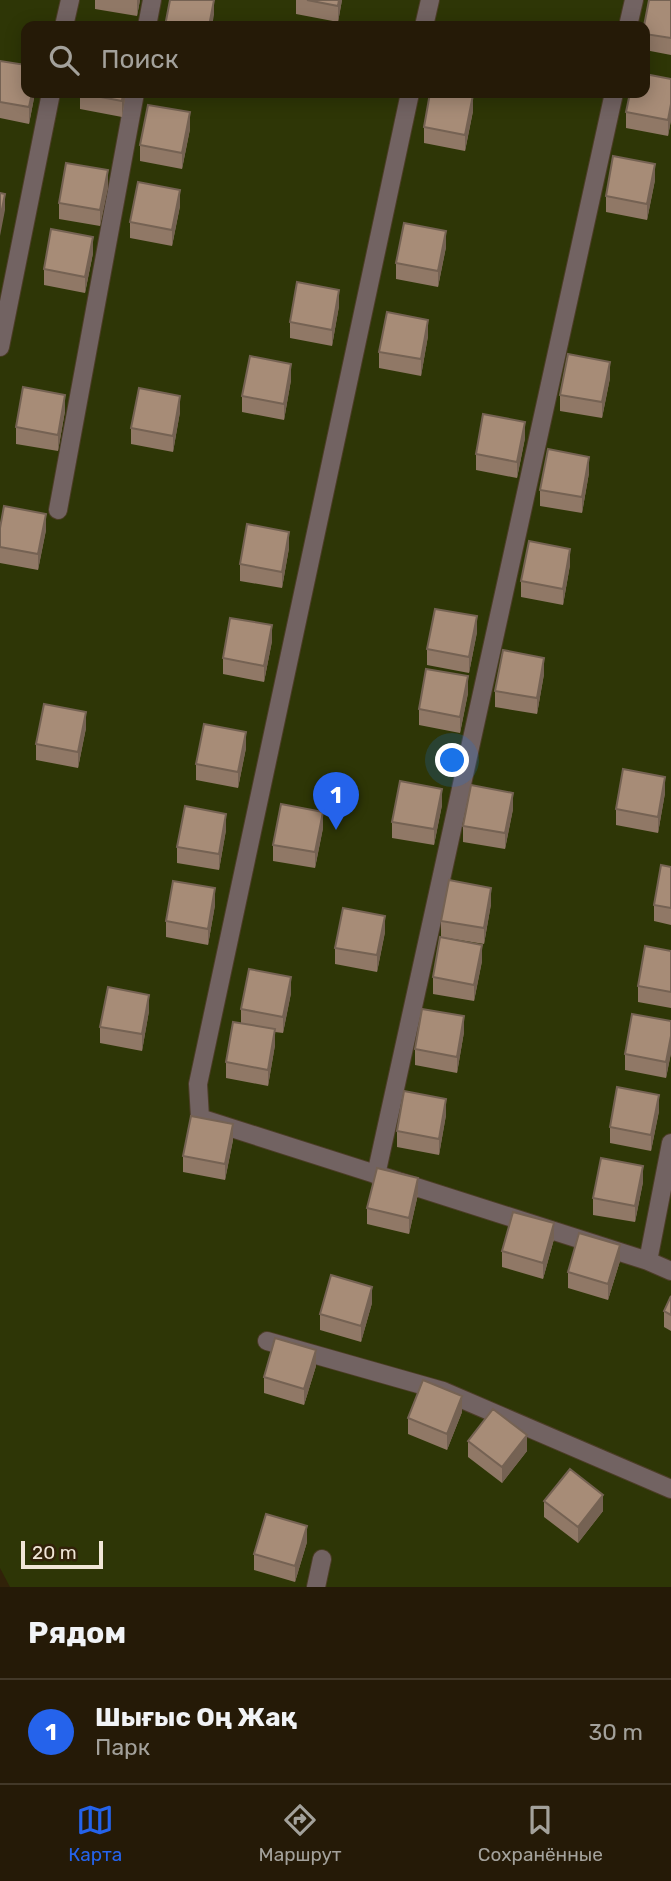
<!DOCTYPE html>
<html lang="ru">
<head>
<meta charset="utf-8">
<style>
  :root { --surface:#251a07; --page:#2d2311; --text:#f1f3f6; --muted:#a3a19b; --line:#423828; --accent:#2563eb }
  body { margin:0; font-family:Rubik,sans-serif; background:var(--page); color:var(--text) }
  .scale { position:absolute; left:21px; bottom:18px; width:82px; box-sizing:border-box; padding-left:7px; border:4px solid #f0e6d7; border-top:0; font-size:19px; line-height:24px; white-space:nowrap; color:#f0e6d7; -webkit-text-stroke:5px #312209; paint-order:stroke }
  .you { position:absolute; left:453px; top:761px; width:24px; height:24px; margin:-18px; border:5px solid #fff; border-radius:50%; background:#1a73e8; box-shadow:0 0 0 10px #1a73e833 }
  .badge { display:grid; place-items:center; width:46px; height:46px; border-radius:50%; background:var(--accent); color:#fff; font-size:23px; font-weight:700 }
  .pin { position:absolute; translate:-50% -58px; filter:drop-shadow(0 2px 4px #0008) }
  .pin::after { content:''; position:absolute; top:37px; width:24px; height:21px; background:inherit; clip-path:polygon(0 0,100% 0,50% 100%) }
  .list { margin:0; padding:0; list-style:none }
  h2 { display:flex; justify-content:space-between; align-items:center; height:91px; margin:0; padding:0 28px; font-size:30px }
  h2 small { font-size:23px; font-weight:400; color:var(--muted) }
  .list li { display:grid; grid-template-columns:46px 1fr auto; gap:21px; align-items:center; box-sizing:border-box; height:105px; padding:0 28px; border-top:2px solid var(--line) }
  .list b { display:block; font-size:26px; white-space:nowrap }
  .list p { margin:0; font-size:23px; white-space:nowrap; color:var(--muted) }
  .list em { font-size:23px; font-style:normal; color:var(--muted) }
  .icon { flex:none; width:38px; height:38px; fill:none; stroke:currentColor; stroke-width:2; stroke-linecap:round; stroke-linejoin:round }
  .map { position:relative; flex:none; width:671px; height:1587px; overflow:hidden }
  .search { position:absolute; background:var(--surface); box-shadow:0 4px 18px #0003; left:21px; right:21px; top:21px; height:77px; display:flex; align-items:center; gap:18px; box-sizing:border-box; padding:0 24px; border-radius:14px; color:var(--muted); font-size:26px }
  .sheet { height:196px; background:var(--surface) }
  nav { display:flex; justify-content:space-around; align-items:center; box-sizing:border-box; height:98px; border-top:2px solid var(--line); background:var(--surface); font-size:19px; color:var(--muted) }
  nav a { display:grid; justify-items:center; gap:4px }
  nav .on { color:var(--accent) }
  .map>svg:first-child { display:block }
  .green { fill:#2e3606; fill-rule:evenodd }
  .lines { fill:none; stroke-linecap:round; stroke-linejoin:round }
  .minor-casing { stroke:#4c3d26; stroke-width:20 }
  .minor { stroke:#726362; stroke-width:18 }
  .wall { fill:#907866 }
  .shaded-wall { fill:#756253 }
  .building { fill:#a78c77; stroke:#756253; stroke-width:2 }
</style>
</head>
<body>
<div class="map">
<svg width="671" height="1587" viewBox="0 0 671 1587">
  <rect width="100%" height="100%" fill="#312209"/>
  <path class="green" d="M0,0H671V1587H10L0,1568ZM26,26H645V93H26Z"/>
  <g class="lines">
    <defs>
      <path id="minor" d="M64,26L70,0
        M147,26L152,0
        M424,26L430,0
        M628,26L634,0
        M410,93L198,1084L200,1118L648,1261L671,1271
        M0,347L51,93
        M58,510L135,93
        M376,1175L614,93
        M648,1261L671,1143
        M267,1341L443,1391L671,1489
        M316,1587L322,1559"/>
    </defs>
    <use href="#minor" class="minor-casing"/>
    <use href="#minor" class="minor"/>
  </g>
  <path class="wall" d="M95,0H140L137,16L95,9Z
    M296,0H342L338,22L296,14Z
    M671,0V55L645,50V26Z
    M0,61L26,93H35L29,124L0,118Z
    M671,79V120L668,136L626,128V112Z
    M80,93H126L122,117L80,109Z
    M466,93H481V95Z
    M473,111L465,151L424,143V127Z
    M190,129L182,169L140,161V145Z
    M655,180L647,220L606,212V196Z
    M108,187L100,226L59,219V203Z
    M180,206L172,246L130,238V222Z
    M446,247L438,287L396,279V263Z
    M93,253L85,293L44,285V269Z
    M339,306L332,346L290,338V322Z
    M428,336L421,376L379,368V352Z
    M610,378L602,418L560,411V395Z
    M291,380L284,420L242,412V396Z
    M65,411L58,451L16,444V427Z
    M180,412L173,452L131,444V428Z
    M525,438L517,478L476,470V454Z
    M589,473L582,513L540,506V490Z
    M0,528L46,530L38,570L0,563Z
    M289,548L282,588L240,581V564Z
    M570,565L563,605L521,597V581Z
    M477,632L469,673L427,665V649Z
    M272,641L264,682L223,674V658Z
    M544,674L537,714L495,707V691Z
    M468,693L460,733L419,725V709Z
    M86,728L78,768L36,760V744Z
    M246,748L238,788L196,780V764Z
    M665,793L658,833L616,825V809Z
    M442,805L434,845L392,838V822Z
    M513,809L505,849L463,842V826Z
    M323,828L315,868L273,861V845Z
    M226,830L219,870L177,863V847Z
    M671,867V925L654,921V905Z
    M491,904L484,944L441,937V921Z
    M215,905L208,945L166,937V921Z
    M385,932L377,972L335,964V948Z
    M671,951V1008L638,1002V986Z
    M482,961L474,1001L433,994V977Z
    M291,993L283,1033L275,1032V1045L268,1086L226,1078V1062L241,1023V1009Z
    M149,1011L142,1051L100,1043V1027Z
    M671,1021V1053L666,1078L625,1070V1054Z
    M464,1032L457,1073L415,1065V1049Z
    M659,1111L651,1151L610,1143V1127Z
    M446,1115L439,1155L397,1147V1131Z
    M233,1140L225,1180L183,1172V1156Z
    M643,1182L635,1222L593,1215V1198Z
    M418,1194L409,1234L367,1224V1208Z
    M554,1239L543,1279L502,1267V1251Z
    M620,1261L608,1300L568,1288V1272Z
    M671,1296V1331L664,1327V1311Z
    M372,1303L361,1342L320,1330V1314Z
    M316,1366L304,1405L264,1393V1377Z
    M462,1412L447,1450L408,1434V1418Z
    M468,1441L527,1451L502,1483L468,1457Z
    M544,1501L603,1511L578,1543L544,1517Z
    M307,1542L295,1582L254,1570V1554Z"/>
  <path class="shaded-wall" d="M137,0H140L137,16Z
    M214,0V15L212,26H209Z
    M339,0H342L338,22V6Z
    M32,93H35L29,124V107Z
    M123,93H126L122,117V101Z
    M473,95V111L465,151V135Z
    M671,104V120L668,136V120Z
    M190,112V129L182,169V153Z
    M655,164V180L647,220V204Z
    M108,170V187L100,226V210Z
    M180,190V206L172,246V230Z
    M5,194V210L0,236V219Z
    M446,231V247L438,287V271Z
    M93,237V253L85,293V277Z
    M339,290V306L332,346V330Z
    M428,320V336L421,376V359Z
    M610,362V378L602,418V402Z
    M291,364V380L284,420V404Z
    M65,395V411L58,451V435Z
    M180,396V412L173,452V436Z
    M525,422V438L517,478V462Z
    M589,457V473L582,513V497Z
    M46,514V530L38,570V554Z
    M289,532V548L282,588V572Z
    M570,549V565L563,605V589Z
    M477,616V632L469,673V657Z
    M272,625V641L264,682V666Z
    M544,658V674L537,714V698Z
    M468,676V693L460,733V717Z
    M86,712V728L78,768V752Z
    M246,732V748L238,788V772Z
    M665,777V793L658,833V817Z
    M442,789V805L434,845V829Z
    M513,793V809L505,849V833Z
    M323,812V828L315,868V852Z
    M226,814V830L219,870V854Z
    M215,888V905L208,945V929Z
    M491,888V904L484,944V928Z
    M385,916V932L377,972V955Z
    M482,945V961L474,1001V985Z
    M291,977V993L283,1033V1017Z
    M149,995V1011L142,1051V1034Z
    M464,1016V1032L457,1073V1057Z
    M275,1029V1045L268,1086V1070Z
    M671,1036V1053L666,1078V1062Z
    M659,1095V1111L651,1151V1135Z
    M446,1099V1115L439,1155V1139Z
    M233,1124V1140L225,1180V1164Z
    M643,1166V1182L635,1222V1206Z
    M418,1178V1194L409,1234V1218Z
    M554,1223V1239L543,1279V1263Z
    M620,1245V1261L608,1300V1284Z
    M372,1287V1303L361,1342V1326Z
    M316,1350V1366L304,1405V1389Z
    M462,1396V1412L447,1450V1434Z
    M527,1435V1451L502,1483V1467Z
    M603,1495V1511L578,1543V1527Z
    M307,1526V1542L295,1582V1566Z"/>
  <path class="building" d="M170,0H214L209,26H165Z
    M307,0H339L338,6Z
    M649,0H671V38L645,34V26H644Z
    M0,61L26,65V93H32L29,107L0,102Z
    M645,74L671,79V104L668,120L626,112L630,93H645Z
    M80,93H123L122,101Z
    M430,93H462L473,95L465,135L424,127Z
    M148,105L190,112L182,153L140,145Z
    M613,156L655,164L647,204L606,196Z
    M66,163L108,170L100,210L59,203Z
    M138,182L180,190L172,230L130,222Z
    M0,193L5,194L0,219Z
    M404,223L446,231L438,271L396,263Z
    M51,229L93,237L85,277L44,269Z
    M297,282L339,290L332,330L290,322Z
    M387,312L428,320L421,359L379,352Z
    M568,354L610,362L602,402L560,395Z
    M250,356L291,364L284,404L242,396Z
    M23,387L65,395L58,435L16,427Z
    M139,388L180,396L173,436L131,428Z
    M483,414L525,422L517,462L476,454Z
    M548,449L589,457L582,497L540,490Z
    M4,506L46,514L38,554L0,547V528Z
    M247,524L289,532L282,572L240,564Z
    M529,541L570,549L563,589L521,581Z
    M435,609L477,616L469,657L427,649Z
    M230,618L272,625L264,666L223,658Z
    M503,650L544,658L537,698L495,691Z
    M426,669L468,676L460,717L419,709Z
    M44,704L86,712L78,752L36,744Z
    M204,724L246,732L238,772L196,764Z
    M623,769L665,777L658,817L616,809Z
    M400,781L442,789L434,829L392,822Z
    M471,785L513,793L505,833L463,826Z
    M281,804L323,812L315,852L273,845Z
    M185,806L226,814L219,854L177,847Z
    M661,865L671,867V908L654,905Z
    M449,880L491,888L484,928L441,921Z
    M173,881L215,888L208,929L166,921Z
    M343,908L385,916L377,955L335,948Z
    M440,937L482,945L474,985L433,977Z
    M645,946L671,951V992L638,986Z
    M249,969L291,977L283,1017L241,1009Z
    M108,987L149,995L142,1034L100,1027Z
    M422,1009L464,1016L457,1057L415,1049Z
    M632,1014L671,1021V1036L666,1062L625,1054Z
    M233,1022L275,1029L268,1070L226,1062Z
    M617,1087L659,1095L651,1135L610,1127Z
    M404,1091L446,1099L439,1139L397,1131Z
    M191,1116L233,1124L225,1164L183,1156Z
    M601,1158L643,1166L635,1206L593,1198Z
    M377,1168L418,1178L409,1218L367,1208Z
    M513,1212L554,1223L543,1263L502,1251Z
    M579,1233L620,1245L608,1284L568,1272Z
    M331,1275L372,1287L361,1326L320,1314Z
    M671,1296V1315L664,1311Z
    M275,1338L316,1350L304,1389L264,1377Z
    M423,1380L462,1396L447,1434L408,1418Z
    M493,1409L527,1435L502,1467L468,1441Z
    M570,1469L603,1495L578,1527L544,1501Z
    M266,1514L307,1526L295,1566L254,1554Z"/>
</svg>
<div class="scale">20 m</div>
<div class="you"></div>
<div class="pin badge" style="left:336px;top:830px">1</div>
<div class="search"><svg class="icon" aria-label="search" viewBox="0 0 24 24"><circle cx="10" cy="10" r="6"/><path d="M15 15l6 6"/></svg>Поиск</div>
</div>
<section class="sheet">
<h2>Рядом<small></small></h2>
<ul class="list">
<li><span class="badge">1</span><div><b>Шығыс Оң Жақ</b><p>Парк</p></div><em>30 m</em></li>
</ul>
</section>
<nav>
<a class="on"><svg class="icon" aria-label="map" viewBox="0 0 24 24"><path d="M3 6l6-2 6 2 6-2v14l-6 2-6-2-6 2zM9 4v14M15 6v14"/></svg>Карта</a>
<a><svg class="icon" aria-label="directions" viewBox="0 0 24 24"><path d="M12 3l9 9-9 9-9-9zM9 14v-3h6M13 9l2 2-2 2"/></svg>Маршрут</a>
<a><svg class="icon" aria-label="saved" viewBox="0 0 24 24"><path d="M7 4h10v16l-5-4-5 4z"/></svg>Сохранённые</a>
</nav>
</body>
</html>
